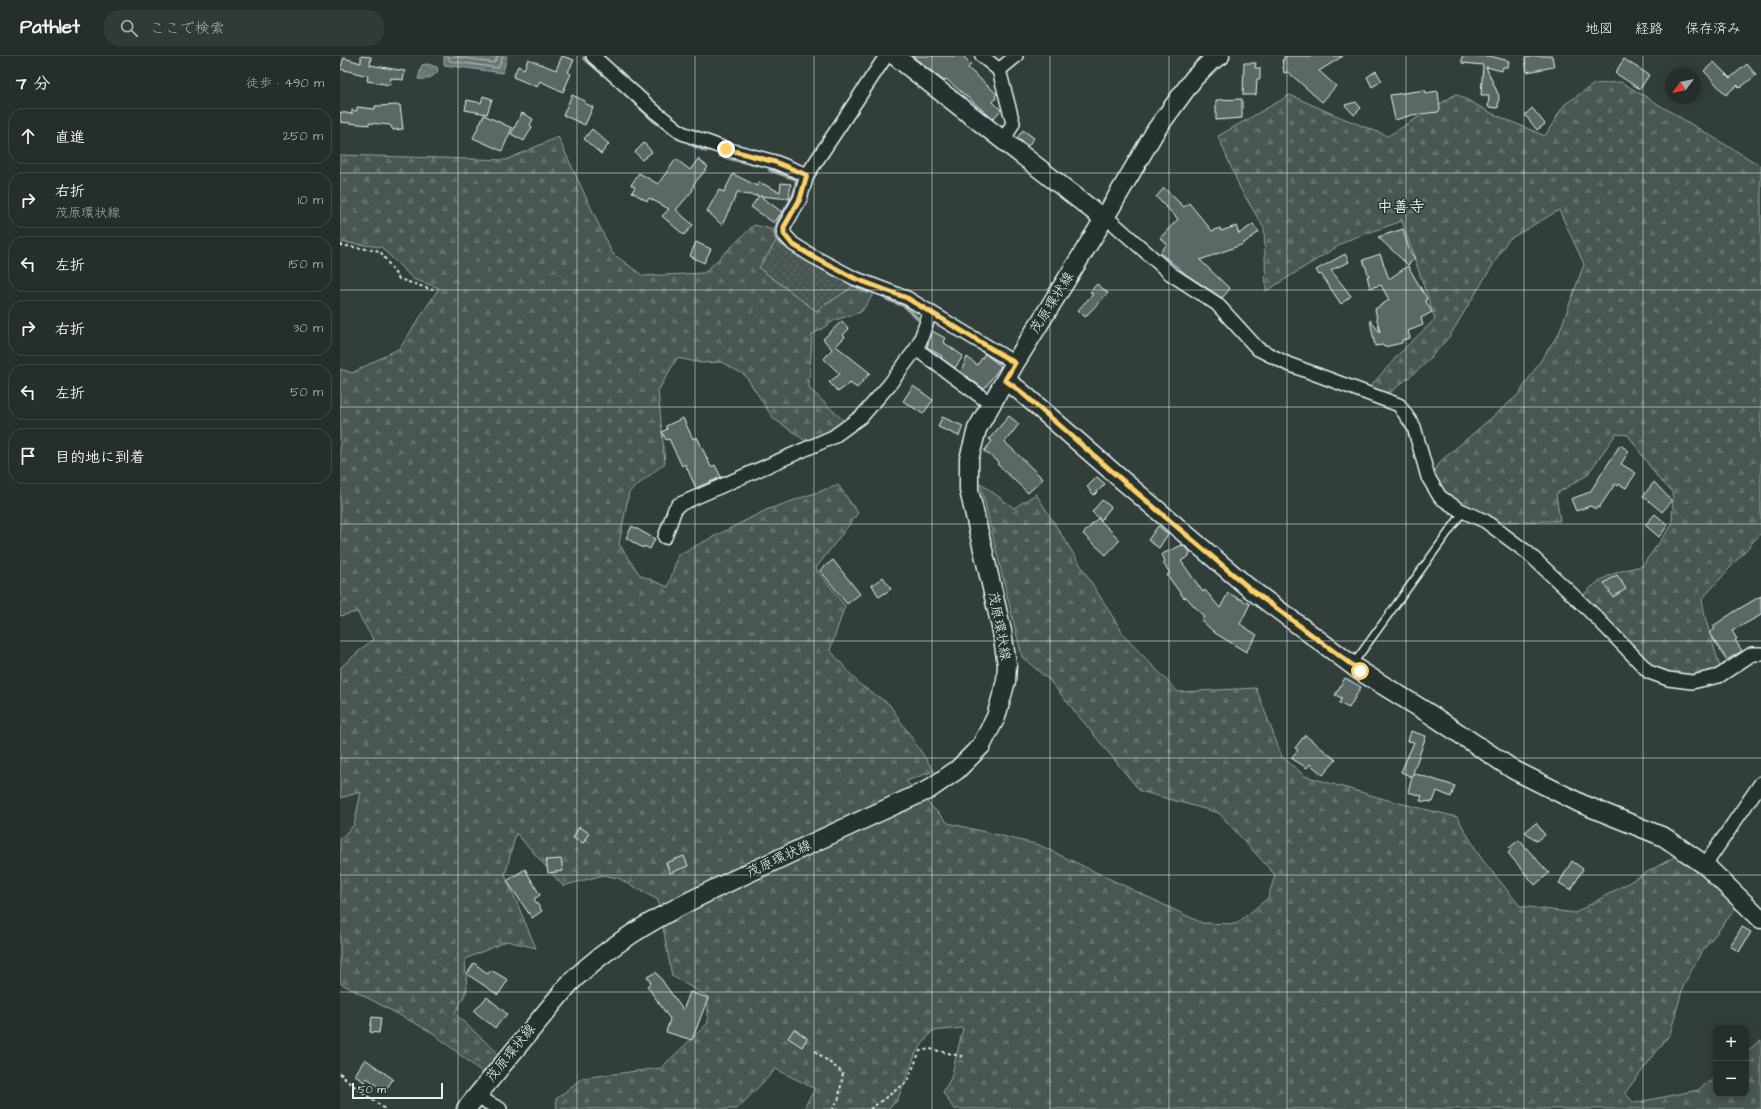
<!DOCTYPE html>
<html lang="ja">
<head>
<meta charset="utf-8">
<style>
  :root { --surface:#262e2b; --page:#323a37; --text:#f1f3f6; --muted:#a4a8a9; --line:#424a47 }
  body { margin:0; font-family:"Architects Daughter","Klee One",sans-serif; background:var(--page); color:var(--text) }
  .controls { position:absolute; right:12px; bottom:12px; display:grid; overflow:hidden; border-radius:8px; box-shadow:0 2px 10px #0003 }
  .controls button { width:36px; height:36px; display:grid; place-items:center; padding:0; border:0; border-bottom:1px solid var(--line); background:var(--surface); color:var(--text); font:20px sans-serif }
  .compass { position:absolute; left:1325px; top:12px; width:36px; height:36px; border-radius:50%; background:var(--surface); box-shadow:0 2px 10px #0003; rotate:238deg }
  .scale { position:absolute; left:12px; bottom:10px; width:91px; box-sizing:border-box; padding-left:4px; border:2px solid #e8f1f8; border-top:0; font-size:11px; line-height:14px; white-space:nowrap; color:#e8f1f8; -webkit-text-stroke:3px #26332d; paint-order:stroke }
  .stop { position:absolute; width:12px; height:12px; margin:-9px; border:3px solid #ffd166; border-radius:50%; background:#fff }
  .stop.end { background:#ffd166; border-color:#fff; box-shadow:0 1px 4px #0008 }
  .list { margin:0; padding:0; list-style:none }
  h2 { display:flex; justify-content:space-between; align-items:center; height:52px; margin:0; padding:0 16px; font-size:17px }
  h2 small { font-size:13px; font-weight:400; color:var(--muted) }
  .list li { display:grid; grid-template-columns:26px 1fr auto; gap:12px; align-items:center; box-sizing:border-box; height:56px; margin:0 8px 8px; padding:0 8px; border:1px solid var(--line); border-radius:16px }
  .list b { display:block; font-size:15px; white-space:nowrap }
  .list p { margin:0; font-size:13px; white-space:nowrap; color:var(--muted) }
  .list em { font-size:13px; font-style:normal; color:var(--muted) }
  .icon { flex:none; width:22px; height:22px; fill:none; stroke:currentColor; stroke-width:2; stroke-linecap:round; stroke-linejoin:round }
  .map { position:relative; flex:none; width:1421px; height:1053px; overflow:hidden }
  header { display:flex; align-items:center; gap:24px; box-sizing:border-box; height:56px; padding:0 20px; background:var(--surface); border-bottom:1px solid var(--line) }
  header strong { font-size:19px }
  nav { display:flex; gap:22px; margin-inline-start:auto; font-size:14px }
  .search { width:280px; height:36px; background:var(--page); display:flex; align-items:center; gap:10px; box-sizing:border-box; padding:0 14px; border-radius:16px; color:var(--muted); font-size:15px }
  main { display:flex }
  aside { flex:1; background:var(--surface) }
  .map>svg:first-child { display:block }
  .grass { fill:url(#grass-dots); stroke:#98a4a4 }
  .forest { fill:url(#forest-firs); stroke:#98a4a4 }
  .water { fill:url(#water-waves); stroke:#9ea9ab }
  .lines { fill:none; stroke-linecap:round; stroke-linejoin:round }
  .shore { stroke:#b7c1c5; stroke-width:1 }
  .stream { stroke:#9ea9ab; stroke-width:3.5 }
  .building { fill:#5c6865; stroke:#e8f1f8 }
  .lane-casing { stroke:#e8f1f8; stroke-width:9 }
  .street-casing { stroke:#e8f1f8; stroke-width:16 }
  .secondary-casing { stroke:#e8f1f8; stroke-width:21 }
  .path { stroke:#e8f1f8; stroke-width:2; stroke-dasharray:3 3; stroke-linecap:butt }
  .lane { stroke:#26332d; stroke-width:6 }
  .street { stroke:#26332d; stroke-width:13 }
  .secondary { stroke:#26332d; stroke-width:18 }
  .route { stroke:#ffd166; stroke-width:5 }
  .grid { fill:none; stroke:#e8f1f8; stroke-width:1; stroke-opacity:0.55 }
  .labels { text-anchor:middle; dominant-baseline:central; stroke-width:3; stroke-linejoin:round; paint-order:stroke }
  .street-label { font-size:14px; fill:#e8f1f8; stroke:#26332d }
  .quarter-label { font-size:16px; font-weight:bold; fill:#e8f1f8; stroke:#26332d }
</style>
</head>
<body>
<header>
<strong>Pathlet</strong>
<div class="search"><svg class="icon" aria-label="search" viewBox="0 0 24 24"><circle cx="10" cy="10" r="6"/><path d="M15 15l6 6"/></svg>ここで検索</div>
<nav><a>地図</a><a>経路</a><a>保存済み</a></nav>
</header>
<main>
<aside>
<h2>7 分<small>徒歩 · 490 m</small></h2>
<ul class="list">
<li><svg class="icon" aria-label="ahead" viewBox="0 0 24 24"><path d="M12 20V5M6 11l6-6 6 6"/></svg><div><b>直進</b></div><em>250 m</em></li>
<li><svg class="icon" aria-label="right" viewBox="0 0 24 24"><path d="M7 20v-9h11M14 6l5 5-5 5"/></svg><div><b>右折</b><p>茂原環状線</p></div><em>10 m</em></li>
<li><svg class="icon" aria-label="left" viewBox="0 0 24 24"><path d="M17 20v-9H6M10 6l-5 5 5 5"/></svg><div><b>左折</b></div><em>150 m</em></li>
<li><svg class="icon" aria-label="right" viewBox="0 0 24 24"><path d="M7 20v-9h11M14 6l5 5-5 5"/></svg><div><b>右折</b></div><em>30 m</em></li>
<li><svg class="icon" aria-label="left" viewBox="0 0 24 24"><path d="M17 20v-9H6M10 6l-5 5 5 5"/></svg><div><b>左折</b></div><em>50 m</em></li>
<li><svg class="icon" aria-label="arrive" viewBox="0 0 24 24"><path d="M6 21V4h12l-3 4 3 4H6"/></svg><div><b>目的地に到着</b></div></li>
</ul>
</aside>
<div class="map">
<svg width="1421" height="1053" viewBox="0 0 1421 1053">
  <defs>
    <pattern id="grass-dots" width="8" height="8" patternUnits="userSpaceOnUse"><rect width="8" height="8" fill="#495651"/><path d="M2 2h.1M6 6h.1" fill="none" stroke="#636f6b" stroke-width="1.8" stroke-linecap="round"/></pattern>
    <pattern id="forest-firs" width="22" height="20" patternUnits="userSpaceOnUse"><rect width="22" height="20" fill="#495651"/><path d="M5 1l3.5 6h-7zM16 11l3.5 6h-7z" fill="#636f6b"/></pattern>
    <pattern id="water-waves" width="16" height="10" patternUnits="userSpaceOnUse"><rect width="16" height="10" fill="#6d7978"/><path d="M0 5q4-4 8 0t8 0" fill="none" stroke="#5b6363"/></pattern>
  </defs>
  <rect width="100%" height="100%" fill="#323e39"/>
  <filter id="ink" filterUnits="userSpaceOnUse"><feTurbulence type="fractalNoise" baseFrequency=".025" numOctaves="2"/><feDisplacementMap in="SourceGraphic" scale="8" xChannelSelector="R" yChannelSelector="G"/><feConvolveMatrix kernelMatrix="1 2 1 2 8 2 1 2 1" color-interpolation-filters="sRGB"/></filter>
  <g filter="url(#ink)">
    <path class="grass" d="M442,176L519,227L476,255L418,211Z"/>
    <path class="forest" d="M1281,26L1421,110V477L1362,543L1365,561L1381,615L1355,621L1328,619L1310,612L1241,542C1260,520 1275,516 1302,510L1332,469L1333,436L1318,422L1288,379L1276,378L1247,419L1216,438L1220,465L1155,466L1103,439L1091,420L1101,405L1178,339L1219,277L1244,208L1219,154L1168,184L1109,281L1083,310L1047,339L1029,332L1058,299L1095,263L1062,165L1008,184L926,235L924,172L900,132L878,80L950,39L995,59L1048,80L1116,38L1153,58L1205,80L1224,49L1254,28Z
      M218,81L272,197L303,220L364,217L414,169L442,176L419,212L476,255L519,227L535,236L521,256L495,264L472,279L469,332L505,366L470,388L433,362L405,319L381,306L361,307L337,302L318,335L325,407L289,436L279,488L300,519L328,531L338,499L426,454L498,429L518,457L476,512L505,550L490,594L519,628L549,648L594,715L566,725L608,767L699,789L862,867L896,868L928,842L935,819L879,757L800,735L710,625L682,601L640,427L674,452L696,438L786,582L838,636L916,632L942,701L965,720L1051,745L1117,761L1141,802L1180,850L1235,857L1341,797L1397,851L1360,898L1343,931L1330,978L1285,1037L1294,1047L1358,1034L1376,1020V1038H1406V996L1421,984V1053H614L603,1036L611,1022L623,972L592,975L576,997L557,1045L547,1053H463L475,1033L436,1013L397,1053H217L216,1043L242,1022L321,1012L368,967V941L332,920L318,844L278,822L263,819L223,830L176,777L165,819L196,892L167,885L125,903L127,934L115,958L159,998L143,1017L93,977L0,927V783L14,769L21,736L0,742V612L33,583L17,556L0,560V313L12,317L60,292L99,232L73,223L41,191L0,186V99L166,104Z"/>
    <path class="water" d="M104,0H167L163,17L104,9Z
      M87,8L97,11L98,15C92,22 87,24 78,23L82,9Z"/>
    <g class="lines">
      <path class="shore" d="M108,0L110,5L158,12L163,0
        M113,0L154,7L158,0"/>
      <path class="stream" d="M244,2L263,18
        M286,38L313,64L338,82
        M350,88L366,95
        M380,100L416,109
        M430,114L456,123C459,144 431,164 436,181C438,187 446,190 450,193
        M483,213L528,236
        M547,243L565,250L578,263
        M641,294L660,306"/>
    </g>
    <path class="building" d="M21,0L31,1L30,9L65,15L63,24L51,22L50,29L27,25L28,20L0,13L4,2L21,7Z
      M222,0L234,4L228,16L231,18L223,36L200,25L197,31L173,21L178,10L184,13L188,3L216,14Z
      M572,0H623L631,8L628,12L657,38L655,40L656,42L653,46L661,54L653,63L606,23L604,25Z
      M944,0H1003L979,15L996,30L982,46L948,16L944,17L942,4H944Z
      M1122,0H1150L1169,5L1168,11H1163L1162,15L1146,11L1159,40L1158,52L1148,51L1149,39H1141L1143,9L1122,7Z
      M1196,0H1212L1214,11L1187,16L1185,2Z
      M1284,3L1309,19L1300,33L1275,17Z
      M1374,6L1390,22L1407,8L1416,19L1400,32L1397,29L1386,39L1364,15Z
      M904,7H916L915,12H920V23H917L916,39H903Z
      M1036,15L1042,25L1032,31L1027,21Z
      M1085,34L1086,37L1098,35L1100,53L1098,56L1072,59L1055,64L1050,39Z
      M232,39L245,45L244,47L253,51L245,69L223,59Z
      M143,40L152,43L147,58L125,54L127,44L141,47Z
      M902,43V62L876,64V44Z
      M1016,46L1021,52L1014,59L1005,49Z
      M60,49L63,73L53,74L50,69L29,67V69L0,66V56L12,58V54L17,55V51L35,53V50Z
      M1192,52L1205,68L1197,74L1185,59Z
      M182,57L193,63L190,69L192,71L184,85L171,78Z
      M144,59L172,72L162,95L133,82Z
      M252,73L269,88L261,98L244,83Z
      M683,74L694,82L688,90L677,82Z
      M304,87L312,96L302,104L295,96Z
      M336,103L350,114L358,103L368,111L353,129L354,130L352,133L353,134L336,154L353,169L344,179L322,160L329,153L309,142L307,145L292,136L295,131L291,129L299,117L318,128Z
      M393,118L417,130L419,126L440,136L441,127L451,128L449,141L450,143L420,140L442,156L434,167L411,151L419,140L402,138L398,135L382,169L367,155L379,134L384,136Z
      M824,132L844,151L849,147L872,175L880,172L881,175L896,170L899,178L913,168L919,176L901,189L860,204L890,233L882,242L847,219L820,197L827,188L820,182L838,163L816,141Z
      M1063,173L1070,196L1075,202L1068,209L1038,181Z
      M356,186L371,193L364,207L350,200Z
      M1005,198L1009,206L991,214L1011,240L1001,248L981,218L979,219L976,214Z
      M1040,198L1049,223L1068,210L1087,243L1085,244L1092,256L1081,262L1083,269L1068,275L1070,282L1062,284V287L1044,291L1043,289L1035,290L1030,264L1040,277L1035,253L1049,244L1041,229L1030,232L1027,220H1029L1023,204Z
      M757,228L768,237L745,261L738,254L753,238L750,236Z
      M502,265L509,273L503,279L505,281L496,290L530,317L517,332L510,327L498,336L489,326L500,318L484,303L492,293L483,283Z
      M592,275L605,282L603,286L623,300L615,312L601,302L602,300L587,291Z
      M645,298L661,310L644,333L621,316L627,301L637,309Z
      M573,330L593,344L583,358L563,345Z
      M669,360L679,368L665,386L703,423L688,437L657,408L659,406L644,395L652,385L649,383Z
      M602,361L623,370L619,380L598,371Z
      M343,362L353,383L357,381L371,411L375,409L381,421L356,432L345,408L342,410L329,383L326,384L322,376L327,373L326,370Z
      M1280,389L1289,395L1281,408L1296,417L1286,432L1279,428L1278,430L1275,428L1259,452L1257,451L1256,453L1250,450L1236,455L1231,443L1250,436Z
      M757,421L765,428L754,439L747,431Z
      M1314,426L1332,445L1322,456L1303,440Z
      M762,444L771,451L761,464L752,456Z
      M1315,458L1328,469L1319,481L1305,469Z
      M758,462L780,484L766,499L743,478Z
      M292,470L315,483L310,493L304,490L303,492L286,482Z
      M818,470L828,478L819,492L808,484Z
      M842,489L850,495L849,500L841,505L863,536L865,534L880,552L888,537L910,548L900,568L917,579L906,596L875,577L861,564L864,561L846,541L844,542L827,519L830,517L823,507L825,506L822,498Z
      M493,504L520,538L507,548L480,514Z
      M1277,519L1286,533L1273,541L1264,527Z
      M543,521L551,533L539,541L532,529Z
      M1421,540V559L1392,575L1397,583L1395,584L1402,595L1387,604L1369,577L1375,573L1373,570L1397,554Z
      M1005,622L1021,631L1009,652L999,647L1002,642L995,639Z
      M1071,675L1086,680L1073,717L1115,730L1111,741L1097,735L1093,746L1080,745L1082,740L1068,736L1073,718L1072,721L1061,716L1074,686L1068,685Z
      M965,679L996,704L983,719L970,708L967,712L951,702L958,694L955,692Z
      M1196,767L1205,779L1197,785L1185,776Z
      M239,771L249,777L243,787L233,782Z
      M1179,784L1209,817L1195,829L1168,797L1171,794L1169,792Z
      M344,800L348,810L330,817L326,807Z
      M221,803L223,815L208,817L206,804Z
      M1232,805L1243,813L1231,834L1219,827Z
      M185,813L200,839L194,843L202,855L192,862L167,825Z
      M1402,871L1411,876L1399,896L1390,890Z
      M134,907L148,918L151,914L168,924L158,939L127,918Z
      M316,916L343,954L350,936L368,942L352,984L326,976L330,963L307,930L311,927L307,921Z
      M147,941L167,958L155,972L134,955Z
      M32,961L41,962L39,977L30,976Z
      M454,973L467,982L462,991L448,982Z
      M25,1003L53,1023L45,1035L27,1022L24,1026L15,1019Z"/>
    <g class="lines">
      <defs>
        <path id="lane" d="M1013,608L1123,456"/>
        <path id="street" d="M253,0L314,55L342,77L386,93L435,106L467,119
          M546,0L467,119L460,143L444,171V178L453,188L472,200L514,222L567,242L675,307
          M642,0L659,14
          M663,86L673,67L659,14L676,0
          M764,163L773,167L831,218L877,248L918,293L948,308L1059,349L1074,371L1088,421L1100,441L1118,453L1145,465L1188,497L1256,561L1309,616L1328,623L1352,626L1379,620L1412,598H1421
          M576,293L651,348
          M325,481L335,453L338,449L493,381L522,360L549,329L576,293L580,285L590,257
          M1365,809L1421,727
          M137,1041L160,1053"/>
        <path id="secondary" d="M555,0L764,163
          M665,324L680,335L782,424L909,532L1020,615L1093,660L1174,714L1242,748L1324,781L1365,809L1421,863
          M126,1053L229,928C284,873 358,840 428,808C481,783 534,758 588,734L617,714L641,690L656,661L666,625L667,609L662,575L629,434V403L637,373L675,307L764,163L816,74L854,22L871,5L880,0"/>
      </defs>
      <use href="#lane" class="lane-casing"/>
      <use href="#street" class="street-casing"/>
      <use href="#secondary" class="secondary-casing"/>
      <path class="path" d="M0,189L40,195L59,223L93,234
        M475,995L503,1017L499,1042L493,1053
        M0,1017L7,1025L45,1053
        M530,1053L567,1026L580,995L590,993L625,1001"/>
      <use href="#lane" class="lane"/>
      <use href="#street" class="street"/>
      <use href="#secondary" class="secondary"/>
    </g>
  </g>
  <g class="lines" filter="url(#ink)">
    <path class="route" d="M386,93L435,106L467,119L460,143L444,171V178L452,188L472,200L514,222L567,242L675,307L665,324L680,335L782,424L909,532L1020,615"/>
  </g>
  <path class="grid" d="M118,0V1053M237,0V1053M355,0V1053M474,0V1053M592,0V1053M710,0V1053M829,0V1053M947,0V1053M1066,0V1053M1184,0V1053M1303,0V1053M0,117H1421M0,234H1421M0,351H1421M0,468H1421M0,585H1421M0,702H1421M0,819H1421M0,936H1421"/>
  <g class="labels">
    <g class="street-label">
      <text transform="translate(712 247) rotate(-58)">茂原環状線</text>
      <text transform="translate(659 570) rotate(79)">茂原環状線</text>
      <text transform="translate(439 803) rotate(-25)">茂原環状線</text>
      <text transform="translate(171 997) rotate(-51)">茂原環状線</text>
    </g>
    <g class="quarter-label">
      <text x="1061" y="151">中善寺</text>
    </g>
  </g>
</svg>
<div class="controls">
<button>+</button>
<button>−</button>
</div>
<svg class="compass" viewBox="-18 -18 36 36"><path d="M0-13l5 13h-10z" fill="#e53935"/><path d="M0 13l5-13h-10z" fill="#a4a8a9"/></svg>
<div class="scale">50 m</div>
<div class="stop" style="left:1020px;top:615px"></div>
<div class="stop end" style="left:386px;top:93px"></div>
</div>
</main>
</body>
</html>
